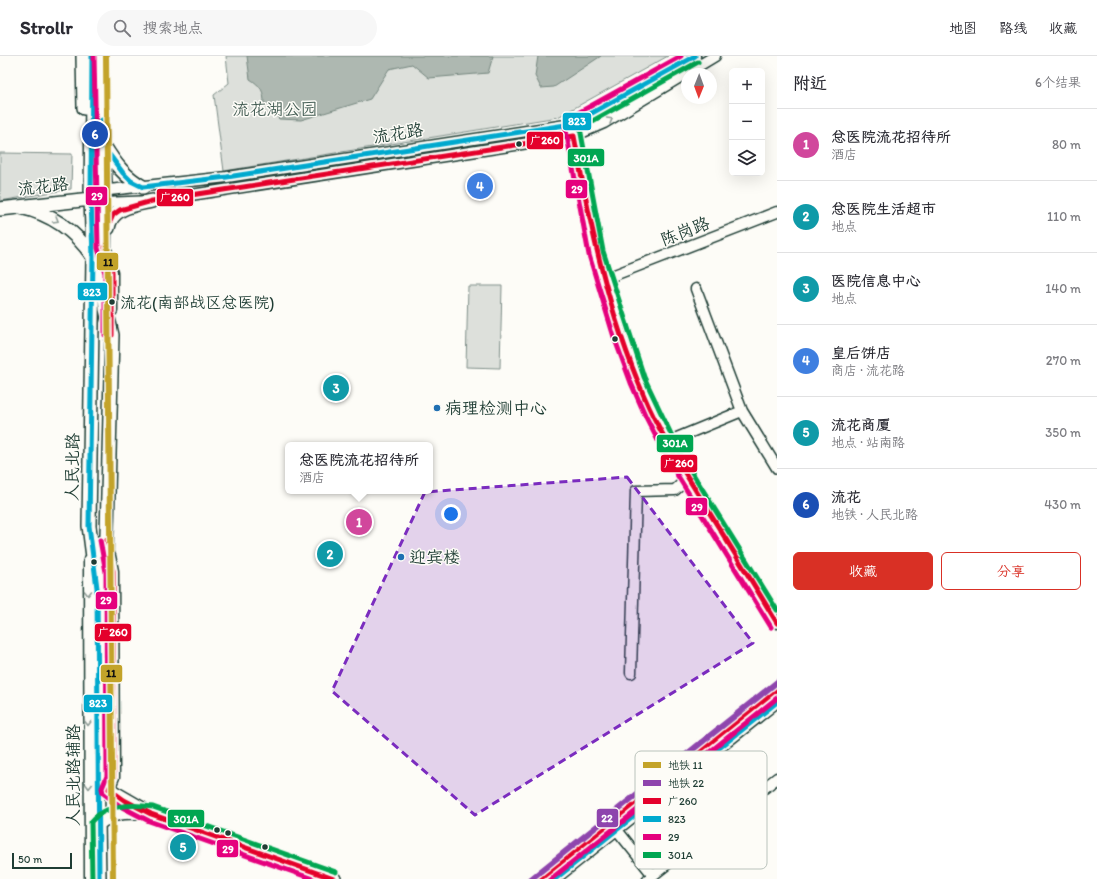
<!DOCTYPE html>
<html lang="zh">
<head>
<meta charset="utf-8">
<style>
  :root { --surface:#fff; --page:#f7f7f7; --text:#2b2b33; --muted:#7c7c81; --line:#e1e1e2; --accent:#d93025 }
  body { margin:0; font-family:Itim,"LXGW WenKai TC",sans-serif; background:var(--page); color:var(--text) }
  .controls { position:absolute; right:12px; top:12px; display:grid; overflow:hidden; border-radius:6px; box-shadow:0 4px 16px #0002 }
  .controls button { width:36px; height:36px; display:grid; place-items:center; padding:0; border:0; border-bottom:1px solid var(--line); background:var(--surface); color:var(--text); font:20px sans-serif }
  .compass { position:absolute; left:681px; top:12px; width:36px; height:36px; border-radius:50%; background:var(--surface); box-shadow:0 4px 16px #0002; rotate:181deg }
  .scale { position:absolute; left:12px; bottom:10px; width:60px; box-sizing:border-box; padding-left:4px; border:2px solid #1f3d34; border-top:0; font-size:11px; line-height:14px; white-space:nowrap; color:#1f3d34; -webkit-text-stroke:3px #fdfcf7; paint-order:stroke }
  .you { position:absolute; left:451px; top:458px; width:14px; height:14px; margin:-10px; border:3px solid #fff; border-radius:50%; background:#1a73e8; box-shadow:0 0 0 6px #1a73e833 }
  .badge { display:grid; place-items:center; width:26px; height:26px; border-radius:50%; background:var(--accent); color:#fff; font-size:13px; font-weight:700 }
  .pin { position:absolute; translate:-50% -50%; border:2px solid #fff; box-shadow:0 1px 4px #0006 }
  .popup { position:absolute; left:285px; top:386px; width:148px; height:52px; box-sizing:border-box; display:grid; place-content:center; border-radius:6px; background:var(--surface); filter:drop-shadow(0 1px 3px #0005); font-size:13px; white-space:nowrap; color:var(--muted) }
  .popup b { font-size:15px; color:var(--text) }
  .popup::after { content:''; position:absolute; left:50%; top:100%; margin-left:-8px; border:8px solid transparent; border-top-color:var(--surface) }
  .list { margin:0; padding:0; list-style:none }
  h2 { display:flex; justify-content:space-between; align-items:center; height:52px; margin:0; padding:0 16px; font-size:17px }
  h2 small { font-size:13px; font-weight:400; color:var(--muted) }
  .list li { display:grid; grid-template-columns:26px 1fr auto; gap:12px; align-items:center; box-sizing:border-box; height:72px; padding:0 16px; border-top:1px solid var(--line) }
  .list b { display:block; font-size:15px; white-space:nowrap }
  .list p { margin:0; font-size:13px; white-space:nowrap; color:var(--muted) }
  .list em { font-size:13px; font-style:normal; color:var(--muted) }
  .actions { display:flex; gap:8px; padding:12px 16px }
  .actions a { flex:1; padding:9px 0; border:1px solid var(--accent); border-radius:6px; text-align:center; font-size:14px; color:var(--accent) }
  .actions .main { background:var(--accent); color:#fff }
  .icon { flex:none; width:22px; height:22px; fill:none; stroke:currentColor; stroke-width:2; stroke-linecap:round; stroke-linejoin:round }
  .map { position:relative; flex:none; width:777px; height:823px; overflow:hidden }
  header { display:flex; align-items:center; gap:24px; box-sizing:border-box; height:56px; padding:0 20px; background:var(--surface); border-bottom:1px solid var(--line) }
  header strong { font-size:19px }
  nav { display:flex; gap:22px; margin-inline-start:auto; font-size:14px }
  .search { width:280px; height:36px; background:var(--page); display:flex; align-items:center; gap:10px; box-sizing:border-box; padding:0 14px; border-radius:22px; color:var(--muted); font-size:15px }
  main { display:flex }
  aside { flex:1; background:var(--surface) }
  .map>svg:first-child { display:block }
  .green { fill:#dde0db; stroke:#7e8e88 }
  .water { fill:#aeb8b1; stroke:#75877f }
  .lines { fill:none; stroke-linecap:round; stroke-linejoin:round }
  .minor-casing { stroke:#1f3d34; stroke-width:13 }
  .major-casing { stroke:#1f3d34; stroke-width:16 }
  .minor { stroke:#fdfcf7; stroke-width:10 }
  .major { stroke:#fdfcf7; stroke-width:13 }
  .bus-1-casing { stroke:#fdfcf7; stroke-width:8 }
  .bus-2-casing { stroke:#fdfcf7; stroke-width:8 }
  .bus-3-casing { stroke:#fdfcf7; stroke-width:8 }
  .bus-4-casing { stroke:#fdfcf7; stroke-width:8 }
  .bus-1 { stroke:#e4002b; stroke-width:5 }
  .bus-2 { stroke:#00a9ce; stroke-width:5 }
  .bus-3 { stroke:#e5007d; stroke-width:5 }
  .bus-4 { stroke:#00a651; stroke-width:5 }
  .metro-1-casing { stroke:#fdfcf7; stroke-width:9 }
  .metro-2-casing { stroke:#fdfcf7; stroke-width:9 }
  .metro-1 { stroke:#c3a329; stroke-width:6 }
  .metro-2 { stroke:#8e44ad; stroke-width:6 }
  .oneway { stroke:#8e9c96 }
  .marked { fill:#7b2cbf; fill-opacity:0.2; stroke:#7b2cbf; stroke-width:3; stroke-dasharray:8 5; stroke-linejoin:round }
  .bus-dot { fill:#1f3d34; stroke:#fdfcf7; stroke-width:1.5 }
  .poi-dot { fill:#1f6fb2; stroke:#fdfcf7; stroke-width:1.5 }
  .labels { text-anchor:middle; dominant-baseline:central; stroke-width:3; stroke-linejoin:round; paint-order:stroke }
  .bus-label { font-size:16px; fill:#1f3d34; stroke:#fdfcf7; text-anchor:start }
  .park-label { font-size:17px; fill:#455e55; stroke:#fdfcf7 }
  .street-label { font-size:17px; fill:#1f3d34; stroke:#fdfcf7 }
  .poi-label { font-size:17px; fill:#1f3d34; stroke:#fdfcf7; text-anchor:start }
  .key { fill:#fdfcf7; stroke:#bac3bc; stroke-width:1 }
  .key-label { font-size:11px; fill:#1f3d34 }
  .line-badge { stroke:#fdfcf7; stroke-width:1.5 }
  .badge-label { font-size:11px; text-anchor:middle; font-weight:bold; fill:#fff }
  .pale-badge-label { font-size:11px; text-anchor:middle; font-weight:bold; fill:#111 }
</style>
</head>
<body>
<header>
<strong>Strollr</strong>
<div class="search"><svg class="icon" aria-label="search" viewBox="0 0 24 24"><circle cx="10" cy="10" r="6"/><path d="M15 15l6 6"/></svg>搜索地点</div>
<nav><a>地图</a><a>路线</a><a>收藏</a></nav>
</header>
<main>
<div class="map">
<svg width="777" height="823" viewBox="0 0 777 823">
  <rect width="100%" height="100%" fill="#fdfcf7"/>
  <filter id="ink" filterUnits="userSpaceOnUse"><feTurbulence type="fractalNoise" baseFrequency=".025" numOctaves="2"/><feDisplacementMap in="SourceGraphic" scale="8" xChannelSelector="R" yChannelSelector="G"/><feConvolveMatrix kernelMatrix="1 2 1 2 8 2 1 2 1" color-interpolation-filters="sRGB"/></filter>
  <g filter="url(#ink)">
    <path class="green" d="M226,0H668L558,61L224,115L214,39L229,27Z
      M0,97L72,98L71,133L0,145Z
      M468,230H502L500,312L466,311Z"/>
    <path class="water" d="M247,0H493L488,17L429,22L412,8L389,13L370,43L301,64L279,63L264,48C264,35 261,30 250,23Z
      M538,0H601L554,31L541,32L535,20Z"/>
    <g class="lines">
      <defs>
        <path id="minor" d="M573,74L596,197L621,279L637,324L652,358L674,400L777,567
          M98,138L109,134L227,121L572,68L695,0
          M91,143L105,147L152,145L574,80L604,67L715,0
          M107,196L112,216V255
          M604,223L777,156
          M696,233L742,355L777,412
          M667,386L742,355
          M89,504L90,823
          M631,617L636,435L675,434L688,422
          M689,717L726,763
          M109,733L114,721L113,515L110,500
          M617,774L653,819
          M540,823L777,633
          M555,823L777,646
          M648,823L777,722"/>
        <path id="major" d="M83,0L84,52
          M101,0L102,64L105,127L104,220L106,253L112,279L105,558L107,728L113,736L151,758L334,823
          M92,36L91,143L93,201L89,470L97,532V556
          M104,90C115,108 125,121 143,131
          M20,151C52,158 75,174 93,201
          M0,153L91,143
          M108,172C111,151 135,149 152,145
          M97,705L99,823
          M97,769C111,756 125,755 143,757"/>
      </defs>
      <use href="#minor" class="minor-casing"/>
      <use href="#major" class="major-casing"/>
      <use href="#minor" class="minor"/>
      <use href="#major" class="major"/>
      <defs>
        <path id="bus-1" d="M112,279V216L110,204L105,192L108,170L113,159L120,154L152,145L574,80C590,169 608,257 644,340C660,378 683,413 704,448C729,488 753,527 777,567
          M107,483L113,515L114,721L109,733L124,744L151,758L334,823
          M540,823L777,633"/>
        <path id="bus-2" d="M92,0L91,143L93,201L89,470L97,532L99,823
          M102,64L103,90L123,117L131,125L143,131L227,121L572,68L695,0
          M555,823L777,646"/>
        <path id="bus-3" d="M94,0L98,192L105,217V279
          M681,0L569,62L565,69L589,199L614,281L631,327L646,361L668,404L771,571
          M100,484L106,516L107,720L102,732L103,737L120,750L149,765L313,823
          M551,823L777,642"/>
        <path id="bus-4" d="M698,6L580,72L603,195L644,321L680,397L777,554
          M536,818L773,628
          M92,823L91,766C105,748 132,748 153,751L336,816"/>
      </defs>
      <use href="#bus-1" class="bus-1-casing"/>
      <use href="#bus-2" class="bus-2-casing"/>
      <use href="#bus-3" class="bus-3-casing"/>
      <use href="#bus-4" class="bus-4-casing"/>
      <use href="#bus-1" class="bus-1"/>
      <use href="#bus-2" class="bus-2"/>
      <use href="#bus-3" class="bus-3"/>
      <use href="#bus-4" class="bus-4"/>
      <defs>
        <path id="metro-1" d="M106,0L113,823"/>
        <path id="metro-2" d="M531,823L777,626"/>
      </defs>
      <use href="#metro-1" class="metro-1-casing"/>
      <use href="#metro-2" class="metro-2-casing"/>
      <use href="#metro-1" class="metro-1"/>
      <use href="#metro-2" class="metro-2"/>
    </g>
    <defs><path id="oneway-chevron" d="M-2-3.5L2.5 0L-2 3.5" fill="none" stroke-width="1.6" stroke-linecap="round" stroke-linejoin="round"/></defs>
    <g class="oneway">
      <use href="#oneway-chevron" transform="translate(610 64) rotate(-30)"/>
      <use href="#oneway-chevron" transform="translate(56 164) rotate(31)"/>
      <use href="#oneway-chevron" transform="translate(88 537) rotate(90)"/>
      <use href="#oneway-chevron" transform="translate(88 667) rotate(90)"/>
      <use href="#oneway-chevron" transform="translate(89 730) rotate(90)"/>
    </g>
  </g>
  <path class="marked" d="M627,421L753,587L475,759L332,635L425,436Z"/>
  <g class="bus-dot">
    <circle cx="519" cy="88" r="3.5"/>
    <circle cx="112" cy="246" r="3.5"/>
    <circle cx="615" cy="283" r="3.5"/>
    <circle cx="94" cy="506" r="3.5"/>
    <circle cx="217" cy="774" r="3.5"/>
    <circle cx="228" cy="777" r="3.5"/>
    <circle cx="265" cy="791" r="3.5"/>
  </g>
  <g class="poi-dot">
    <circle cx="437" cy="352" r="4"/>
    <circle cx="401" cy="501" r="4"/>
  </g>
  <g class="labels">
    <g class="bus-label">
      <text x="120" y="246">流花(南部战区总医院)</text>
    </g>
    <g class="park-label">
      <text x="275" y="53">流花湖公园</text>
    </g>
    <g class="street-label">
      <text transform="translate(398 77) rotate(-9)">流花路</text>
      <text transform="translate(43 130) rotate(-7)">流花路</text>
      <text transform="translate(685 175) rotate(-21)">陈岗路</text>
      <text transform="translate(72 411) rotate(-89)">人民北路</text>
      <text transform="translate(73 719) rotate(-90)">人民北路辅路</text>
    </g>
    <g class="poi-label">
      <text x="445" y="352">病理检测中心</text>
      <text x="409" y="501">迎宾楼</text>
    </g>
  </g>
  <rect x="635" y="695" width="132" height="118" rx="6" class="key"/>
  <rect x="643" y="706" width="18" height="6" fill="#c3a329"/>
  <rect x="643" y="724" width="18" height="6" fill="#8e44ad"/>
  <rect x="643" y="742" width="18" height="6" fill="#e4002b"/>
  <rect x="643" y="760" width="18" height="6" fill="#00a9ce"/>
  <rect x="643" y="778" width="18" height="6" fill="#e5007d"/>
  <rect x="643" y="796" width="18" height="6" fill="#00a651"/>
  <g class="key-label">
    <text x="668" y="713">地铁 11</text>
    <text x="668" y="731">地铁 22</text>
    <text x="668" y="749">广260</text>
    <text x="668" y="767">823</text>
    <text x="668" y="785">29</text>
    <text x="668" y="803">301A</text>
  </g>
  <g class="line-badge">
    <rect x="562" y="56" width="30" height="19" rx="4" fill="#00a9ce"/>
    <rect x="526" y="75" width="38" height="19" rx="4" fill="#e4002b"/>
    <rect x="567" y="92" width="38" height="19" rx="4" fill="#00a651"/>
    <rect x="565" y="123" width="23" height="20" rx="4" fill="#e5007d"/>
    <rect x="85" y="130" width="23" height="20" rx="4" fill="#e5007d"/>
    <rect x="156" y="132" width="38" height="19" rx="4" fill="#e4002b"/>
    <rect x="96" y="196" width="23" height="19" rx="4" fill="#c3a329"/>
    <rect x="77" y="226" width="31" height="19" rx="4" fill="#00a9ce"/>
    <rect x="656" y="378" width="38" height="19" rx="4" fill="#00a651"/>
    <rect x="660" y="398" width="38" height="19" rx="4" fill="#e4002b"/>
    <rect x="685" y="441" width="23" height="19" rx="4" fill="#e5007d"/>
    <rect x="95" y="535" width="23" height="19" rx="4" fill="#e5007d"/>
    <rect x="94" y="567" width="38" height="19" rx="4" fill="#e4002b"/>
    <rect x="100" y="608" width="23" height="19" rx="4" fill="#c3a329"/>
    <rect x="83" y="638" width="30" height="19" rx="4" fill="#00a9ce"/>
    <rect x="596" y="752" width="23" height="20" rx="4" fill="#8e44ad"/>
    <rect x="167" y="753" width="38" height="19" rx="4" fill="#00a651"/>
    <rect x="216" y="783" width="23" height="19" rx="4" fill="#e5007d"/>
  </g>
  <g class="badge-label">
    <text x="577" y="69">823</text>
    <text x="545" y="88">广260</text>
    <text x="586" y="106">301A</text>
    <text x="577" y="137">29</text>
    <text x="97" y="144">29</text>
    <text x="175" y="145">广260</text>
    <text x="92" y="240">823</text>
    <text x="675" y="391">301A</text>
    <text x="679" y="411">广260</text>
    <text x="697" y="455">29</text>
    <text x="106" y="548">29</text>
    <text x="113" y="580">广260</text>
    <text x="98" y="651">823</text>
    <text x="607" y="766">22</text>
    <text x="186" y="767">301A</text>
    <text x="228" y="797">29</text>
  </g>
  <g class="pale-badge-label">
    <text x="108" y="210">11</text>
    <text x="111" y="621">11</text>
  </g>
</svg>
<div class="controls">
<button>+</button>
<button>−</button>
<button><svg class="icon" aria-label="layers" viewBox="0 0 24 24"><path d="M12 4l9 5-9 5-9-5zM3 14l9 5 9-5"/></svg></button>
</div>
<svg class="compass" viewBox="-18 -18 36 36"><path d="M0-13l5 13h-10z" fill="#e53935"/><path d="M0 13l5-13h-10z" fill="#7c7c81"/></svg>
<div class="scale">50 m</div>
<div class="you"></div>
<div class="pin badge" style="left:359px;top:466px;background:#d1479c">1</div>
<div class="popup"><b>总医院流花招待所</b>酒店</div>
<div class="pin badge" style="left:330px;top:498px;background:#0f9aa8">2</div>
<div class="pin badge" style="left:336px;top:332px;background:#0f9aa8">3</div>
<div class="pin badge" style="left:480px;top:130px;background:#3f7fe0">4</div>
<div class="pin badge" style="left:183px;top:791px;background:#0f9aa8">5</div>
<div class="pin badge" style="left:95px;top:78px;background:#1a4fb4">6</div>
</div>
<aside>
<h2>附近<small>6个结果</small></h2>
<ul class="list">
<li><span class="badge" style="background:#d1479c">1</span><div><b>总医院流花招待所</b><p>酒店</p></div><em>80 m</em></li>
<li><span class="badge" style="background:#0f9aa8">2</span><div><b>总医院生活超市</b><p>地点</p></div><em>110 m</em></li>
<li><span class="badge" style="background:#0f9aa8">3</span><div><b>医院信息中心</b><p>地点</p></div><em>140 m</em></li>
<li><span class="badge" style="background:#3f7fe0">4</span><div><b>皇后饼店</b><p>商店 · 流花路</p></div><em>270 m</em></li>
<li><span class="badge" style="background:#0f9aa8">5</span><div><b>流花商厦</b><p>地点 · 站南路</p></div><em>350 m</em></li>
<li><span class="badge" style="background:#1a4fb4">6</span><div><b>流花</b><p>地铁 · 人民北路</p></div><em>430 m</em></li>
</ul>
<div class="actions"><a class="main">收藏</a><a>分享</a></div>
</aside>
</main>
</body>
</html>
